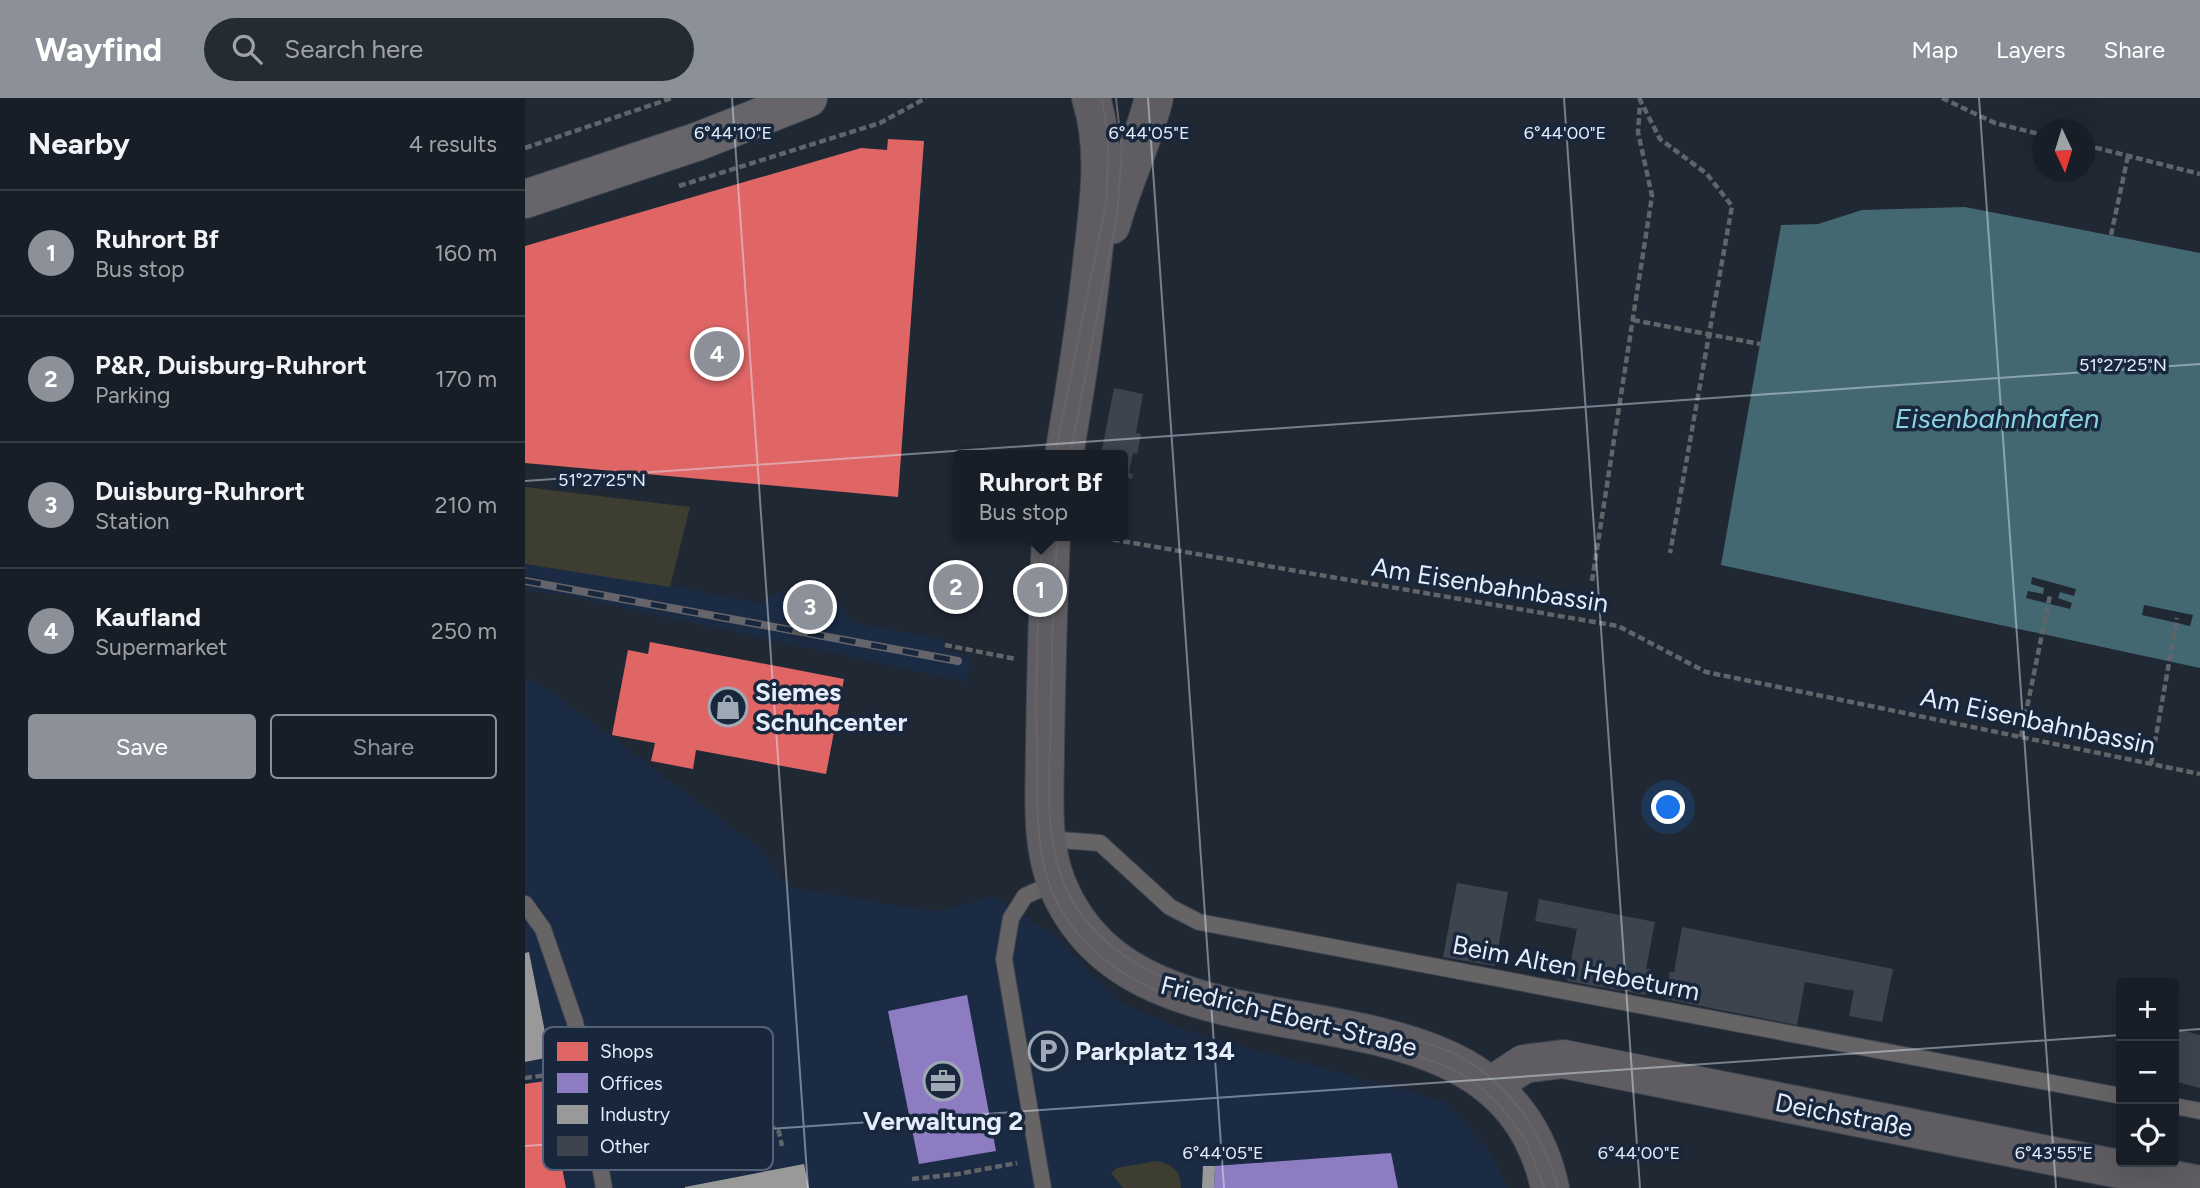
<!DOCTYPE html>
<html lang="en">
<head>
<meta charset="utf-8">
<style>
  :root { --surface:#181e27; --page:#252b33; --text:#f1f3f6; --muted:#9fa2a7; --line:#363c44; --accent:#8c9099 }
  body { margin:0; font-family:Figtree,sans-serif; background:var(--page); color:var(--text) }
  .controls { position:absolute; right:21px; bottom:21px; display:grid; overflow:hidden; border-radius:7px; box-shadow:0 7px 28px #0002 }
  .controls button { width:63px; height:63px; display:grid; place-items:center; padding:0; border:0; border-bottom:2px solid var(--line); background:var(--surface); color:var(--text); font:35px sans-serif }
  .compass { position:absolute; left:1507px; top:21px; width:63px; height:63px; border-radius:50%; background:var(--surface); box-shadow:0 7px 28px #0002; rotate:176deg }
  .you { position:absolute; left:1144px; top:710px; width:24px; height:24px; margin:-18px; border:5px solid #fff; border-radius:50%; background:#1a73e8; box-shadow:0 0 0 10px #1a73e833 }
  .badge { display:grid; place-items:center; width:46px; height:46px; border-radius:50%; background:var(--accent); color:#fff; font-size:23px; font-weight:700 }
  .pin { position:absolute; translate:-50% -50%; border:4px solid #fff; box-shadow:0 2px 7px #0006 }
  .popup { position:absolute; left:428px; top:352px; width:175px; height:91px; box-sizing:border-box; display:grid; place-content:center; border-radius:7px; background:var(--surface); filter:drop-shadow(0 2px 5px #0005); font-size:23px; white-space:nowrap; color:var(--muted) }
  .popup b { font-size:26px; color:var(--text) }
  .popup::after { content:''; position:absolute; left:50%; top:100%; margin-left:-14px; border:14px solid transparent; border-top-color:var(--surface) }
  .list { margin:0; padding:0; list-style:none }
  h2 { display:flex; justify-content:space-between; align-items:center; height:91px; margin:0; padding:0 28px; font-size:30px }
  h2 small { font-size:23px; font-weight:400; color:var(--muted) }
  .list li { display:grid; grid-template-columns:46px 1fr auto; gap:21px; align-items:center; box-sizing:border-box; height:126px; padding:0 28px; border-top:2px solid var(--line) }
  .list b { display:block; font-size:26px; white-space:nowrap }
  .list p { margin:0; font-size:23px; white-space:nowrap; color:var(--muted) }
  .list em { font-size:23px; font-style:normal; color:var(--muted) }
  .actions { display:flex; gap:14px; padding:21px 28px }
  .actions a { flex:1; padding:16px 0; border:2px solid var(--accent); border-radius:7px; text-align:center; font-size:24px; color:var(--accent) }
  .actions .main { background:var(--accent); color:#fff }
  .icon { flex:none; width:38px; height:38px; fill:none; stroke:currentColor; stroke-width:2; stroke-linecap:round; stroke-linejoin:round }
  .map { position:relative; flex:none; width:1675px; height:1090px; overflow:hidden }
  header { display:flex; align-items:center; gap:42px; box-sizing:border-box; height:98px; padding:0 35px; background:var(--accent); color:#fff }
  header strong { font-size:33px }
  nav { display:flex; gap:38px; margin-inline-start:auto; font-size:24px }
  .search { width:490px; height:63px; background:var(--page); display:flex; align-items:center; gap:18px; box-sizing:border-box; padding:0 24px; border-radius:38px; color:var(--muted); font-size:26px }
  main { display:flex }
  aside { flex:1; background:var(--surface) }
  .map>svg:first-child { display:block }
  .built { fill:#1b2b44 }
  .green { fill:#3d3e31 }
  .water { fill:#436871 }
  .pier { fill:#202834 }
  .shops { fill:#e06666 }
  .offices { fill:#8e7cc3 }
  .industry { fill:#999 }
  .building { fill:#3d444e }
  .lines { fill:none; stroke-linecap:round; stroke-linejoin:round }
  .lane-casing { stroke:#3d444e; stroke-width:18 }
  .secondary-casing { stroke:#3d444e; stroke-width:40 }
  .primary-casing { stroke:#3d444e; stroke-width:40 }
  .path { stroke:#616468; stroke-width:4.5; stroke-dasharray:7 3.5; stroke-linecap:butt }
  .lane { stroke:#676466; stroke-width:16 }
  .secondary { stroke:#5f5d62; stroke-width:38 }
  .primary { stroke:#67646a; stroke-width:38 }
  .tram { stroke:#65656b; stroke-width:2 }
  .rail-casing { stroke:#65656b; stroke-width:8 }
  .rail { stroke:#18273c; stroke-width:5; stroke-dasharray:16; stroke-linecap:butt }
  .ticks { fill:none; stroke:#e3edfb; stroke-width:2; stroke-opacity:0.45 }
  .labels { text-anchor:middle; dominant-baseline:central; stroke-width:7; stroke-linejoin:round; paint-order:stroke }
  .street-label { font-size:26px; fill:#e3edfb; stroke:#18273c }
  .poi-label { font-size:26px; font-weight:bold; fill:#e3edfb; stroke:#18273c; text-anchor:start }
  .water-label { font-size:28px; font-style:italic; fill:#89d3e3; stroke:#18273c }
  .key { fill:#18273c; stroke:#556275; stroke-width:2 }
  .key-label { font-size:19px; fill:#e3edfb }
  .ticks-label { font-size:18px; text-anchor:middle; fill:#e3edfb; stroke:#18273c; stroke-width:7; stroke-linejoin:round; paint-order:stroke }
</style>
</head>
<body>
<header>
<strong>Wayfind</strong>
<div class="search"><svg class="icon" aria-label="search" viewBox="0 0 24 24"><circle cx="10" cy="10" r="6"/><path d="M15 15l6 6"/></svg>Search here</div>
<nav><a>Map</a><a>Layers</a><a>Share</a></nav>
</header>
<main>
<aside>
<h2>Nearby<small>4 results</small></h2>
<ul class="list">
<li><span class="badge">1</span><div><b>Ruhrort Bf</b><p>Bus stop</p></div><em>160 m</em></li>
<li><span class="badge">2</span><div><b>P&amp;R, Duisburg-Ruhrort</b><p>Parking</p></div><em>170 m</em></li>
<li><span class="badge">3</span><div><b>Duisburg-Ruhrort</b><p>Station</p></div><em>210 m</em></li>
<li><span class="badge">4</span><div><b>Kaufland</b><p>Supermarket</p></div><em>250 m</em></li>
</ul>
<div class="actions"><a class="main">Save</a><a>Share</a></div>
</aside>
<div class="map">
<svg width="1675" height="1090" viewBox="0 0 1675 1090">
  <rect width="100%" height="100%" fill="#202834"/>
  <path class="built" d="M0,466L153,489L234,505L254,493L315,506L327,524L420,542L419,553L446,557L442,584L34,496L0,493Z
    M0,579L24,592L233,749L264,789L397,812L416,813L469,798L530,838L594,904L665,934L922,1004L967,1057L982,1090H0Z"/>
  <path class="green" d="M0,389L165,409L145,489L0,466Z
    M631,1063C646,1065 657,1074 656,1090H598L586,1075L592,1070Z"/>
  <path class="water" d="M1440,109L1675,155V570L1196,467L1256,127L1293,126L1337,112Z"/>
  <path class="pier" d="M1507,479L1551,491L1549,498L1535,494L1533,500L1547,505L1545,511L1501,500L1503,493L1518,496L1519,490L1506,486Z
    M1619,507L1668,517L1665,528L1617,517Z"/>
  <path class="shops" d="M363,41L399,43L373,399L0,365V148L336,50L362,52Z
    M125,544L319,581L301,676L171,652L168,671L126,663L130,645L87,637L103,552L123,556Z
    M20,983L41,1090H0V986Z"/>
  <path class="offices" d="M442,897L471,1053L394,1066L363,913Z
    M866,1055L873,1090H689L690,1068Z"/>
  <path class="industry" d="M4,854L25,959L0,964V855Z
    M279,1066L284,1090H160V1089Z
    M678,1068H690L689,1090H677Z"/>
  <path class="building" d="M589,290L618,296L611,335L616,336L612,356L608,355L604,375L608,376L607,381L597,379V357H576Z
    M932,785L983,794L970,868L918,859Z
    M1014,801L1130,824L1121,871H1126L1121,897L1042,883L1052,831L1010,823Z
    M1157,829L1368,871L1357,924L1324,918L1329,893L1280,884L1272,927L1140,901L1145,874H1149Z
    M1649,930L1675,937V990L1649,983Z"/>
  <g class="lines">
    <defs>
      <path id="lane" d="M521,741L575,745L645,809L674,824L1596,998
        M0,806L18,831L50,924L79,1090
        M1649,1008L1675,1013
        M518,1090L479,861L486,820L500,798L531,784"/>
      <path id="secondary" d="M586,127C598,83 618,44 629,0
        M539,357C550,293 560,230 567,165C573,110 583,54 566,0
        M526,438C523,508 521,579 520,649C520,694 515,744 532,786C617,997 972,846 1025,1090
        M967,987L999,966L1038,961L1675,1087"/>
      <path id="primary" d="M0,101L174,43L283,0"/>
    </defs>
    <use href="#lane" class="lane-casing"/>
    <use href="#secondary" class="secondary-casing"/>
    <use href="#primary" class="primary-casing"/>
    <path class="path" d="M1114,0L1135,41L1182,76L1207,108L1145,455
      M1417,0L1470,25L1518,37
      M1560,47L1675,76
      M0,50L147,0
      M154,88L355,25L401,0
      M1586,137L1603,58
      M1108,222L1235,246
      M567,438L1093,528L1181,574L1675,676
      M1067,483L1127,98L1113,34L1115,6
      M420,547L491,561
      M1496,639L1525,497
      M1626,666L1652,520
      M78,971L168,963L254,1034L257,1048
      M0,980L38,975
      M387,1081L433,1076L492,1065"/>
    <use href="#lane" class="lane"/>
    <use href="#secondary" class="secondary"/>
    <use href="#primary" class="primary"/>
    <path class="tram" d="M530,357L582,100L583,39L577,0
      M545,357L592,117L597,53L591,0
      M518,438C513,508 510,579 512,650C513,690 510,733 520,772C538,841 596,882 660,904L889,956L927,971L950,984L978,1011L1001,1042L1019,1090
      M533,438C527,497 527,557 526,617C525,674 517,743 543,795C595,899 746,910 849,933C876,939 905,944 930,956C984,984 1017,1033 1033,1090"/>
    <defs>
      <path id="rail" d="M0,483L433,563"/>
    </defs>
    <use href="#rail" class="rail-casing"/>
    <use href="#rail" class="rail"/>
  </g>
  <path class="ticks" d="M207,0L283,1090M623,0L699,1090M1039,0L1115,1090M1454,0L1531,1090M0,383L1675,266M1649,933L1675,931M0,1048L1596,937"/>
  <defs>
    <symbol id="shop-ring" viewBox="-11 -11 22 22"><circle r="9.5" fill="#18273c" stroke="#9fa8b5" stroke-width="1.5"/><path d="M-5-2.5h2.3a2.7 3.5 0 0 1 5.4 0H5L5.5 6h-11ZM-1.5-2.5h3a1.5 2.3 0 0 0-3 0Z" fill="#9fa8b5"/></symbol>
    <symbol id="parking-ring" viewBox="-11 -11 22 22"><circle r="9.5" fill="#18273c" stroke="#9fa8b5" stroke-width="1.5"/><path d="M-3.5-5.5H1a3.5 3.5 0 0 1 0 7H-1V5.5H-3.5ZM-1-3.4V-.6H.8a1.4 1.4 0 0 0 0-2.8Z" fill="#9fa8b5"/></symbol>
    <symbol id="office-ring" viewBox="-11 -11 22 22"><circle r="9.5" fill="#18273c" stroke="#9fa8b5" stroke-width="1.5"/><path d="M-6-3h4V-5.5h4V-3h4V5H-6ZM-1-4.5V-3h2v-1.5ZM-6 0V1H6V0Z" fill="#9fa8b5"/></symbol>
  </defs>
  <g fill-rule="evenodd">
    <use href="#shop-ring" x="181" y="587" width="44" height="44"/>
    <use href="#parking-ring" x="501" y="931" width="44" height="44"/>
    <use href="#office-ring" x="396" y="961" width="44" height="44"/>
  </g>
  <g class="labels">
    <g class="street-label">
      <text transform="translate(965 487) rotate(9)">Am Eisenbahnbassin</text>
      <text transform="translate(1513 623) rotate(12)">Am Eisenbahnbassin</text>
      <text transform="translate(1051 870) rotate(11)">Beim Alten Hebeturm</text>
      <text transform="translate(764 918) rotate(14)">Friedrich-Ebert-Straße</text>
      <text transform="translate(1319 1017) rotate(11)">Deichstraße</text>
    </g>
    <g class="poi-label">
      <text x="230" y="594">Siemes<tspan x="230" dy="30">Schuhcenter</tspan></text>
      <text x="550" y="953">Parkplatz 134</text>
      <text x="418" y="1023" text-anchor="middle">Verwaltung 2</text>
    </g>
    <g class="water-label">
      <text x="1472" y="320">Eisenbahnhafen</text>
    </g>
  </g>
  <rect x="18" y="929" width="230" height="143" rx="10" class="key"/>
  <rect x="32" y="944" width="31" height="19" fill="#e06666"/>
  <rect x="32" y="975" width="31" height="20" fill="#8e7cc3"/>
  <rect x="32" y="1007" width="31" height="19" fill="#999"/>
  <rect x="32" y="1038" width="31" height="20" fill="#3d444e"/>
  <g class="key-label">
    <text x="75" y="960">Shops</text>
    <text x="75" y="992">Offices</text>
    <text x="75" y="1023">Industry</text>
    <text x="75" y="1055">Other</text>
  </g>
  <g class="ticks-label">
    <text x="208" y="41">6°44'10"E</text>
    <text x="624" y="41">6°44'05"E</text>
    <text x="1040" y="41">6°44'00"E</text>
    <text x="1598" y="273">51°27'25"N</text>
    <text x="77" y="388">51°27'25"N</text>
    <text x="698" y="1061">6°44'05"E</text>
    <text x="1114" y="1061">6°44'00"E</text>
    <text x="1529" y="1061">6°43'55"E</text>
  </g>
</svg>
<div class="controls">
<button>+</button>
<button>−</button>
<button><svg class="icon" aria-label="locate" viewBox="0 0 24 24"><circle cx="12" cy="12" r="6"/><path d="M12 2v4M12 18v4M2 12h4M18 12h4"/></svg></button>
</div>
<svg class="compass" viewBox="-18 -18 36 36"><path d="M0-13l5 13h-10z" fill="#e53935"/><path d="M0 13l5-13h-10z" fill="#9fa2a7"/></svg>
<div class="you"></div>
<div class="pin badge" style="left:515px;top:492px">1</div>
<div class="popup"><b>Ruhrort Bf</b>Bus stop</div>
<div class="pin badge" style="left:431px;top:489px">2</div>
<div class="pin badge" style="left:285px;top:509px">3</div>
<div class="pin badge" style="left:192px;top:256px">4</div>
</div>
</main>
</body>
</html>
